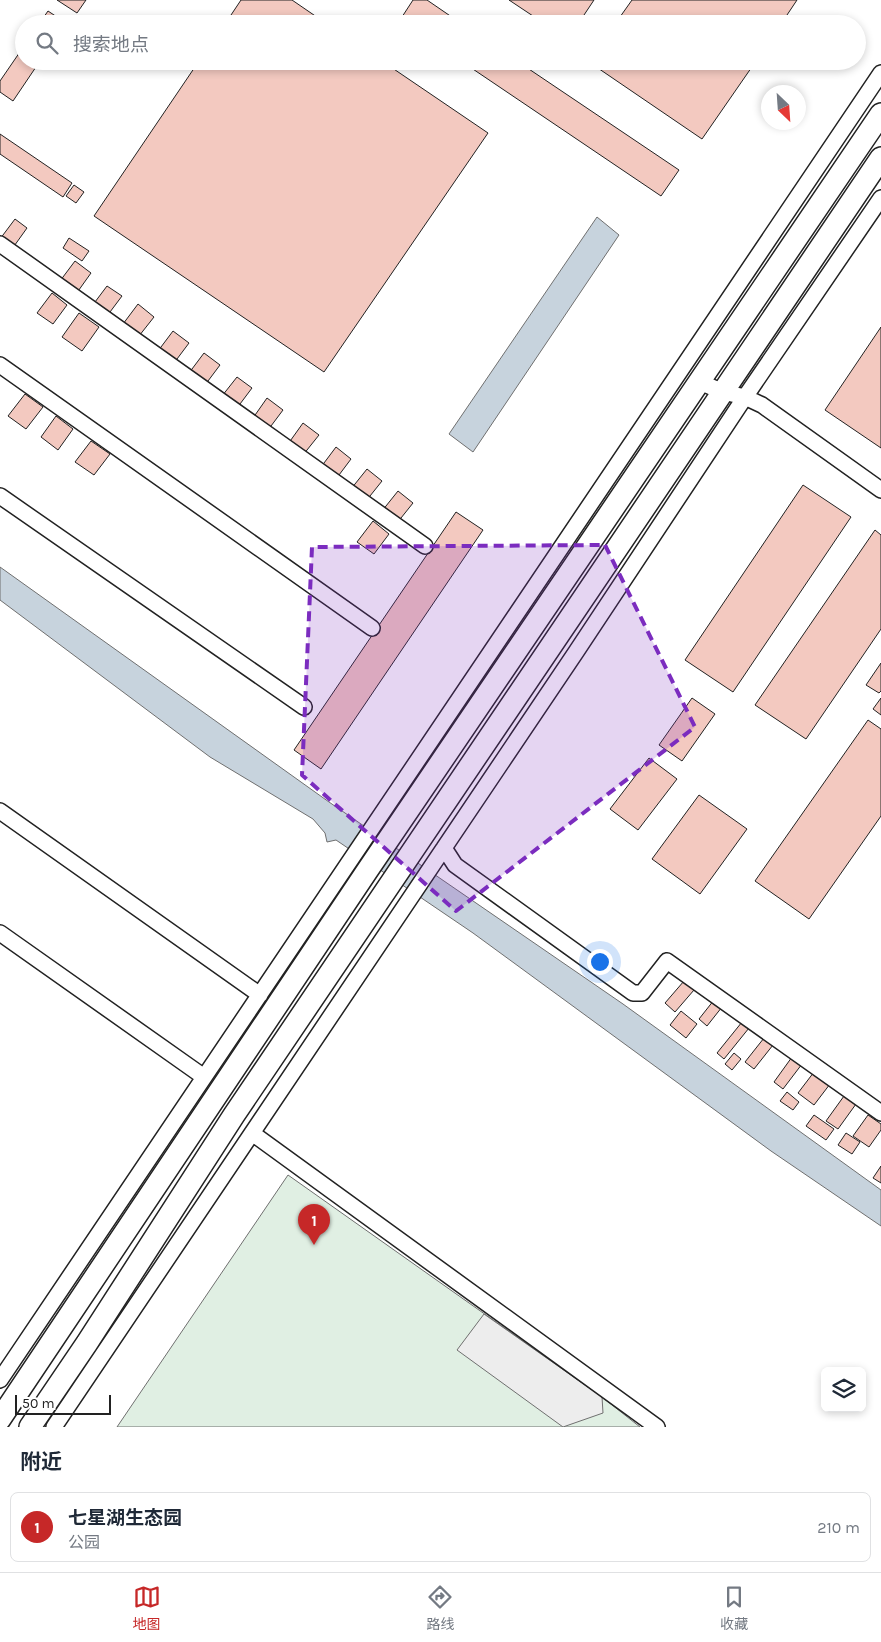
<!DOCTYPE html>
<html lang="zh">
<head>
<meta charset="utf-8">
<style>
  :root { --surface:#fff; --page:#f6f6f7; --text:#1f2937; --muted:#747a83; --line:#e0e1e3; --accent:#c62828 }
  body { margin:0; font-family:Karla,"Noto Sans SC",sans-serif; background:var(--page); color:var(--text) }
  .controls { position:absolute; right:15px; bottom:15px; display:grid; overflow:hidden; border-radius:8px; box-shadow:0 2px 8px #0003 }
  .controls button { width:45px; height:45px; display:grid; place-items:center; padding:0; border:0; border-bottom:1px solid var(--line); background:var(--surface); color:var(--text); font:25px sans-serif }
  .compass { position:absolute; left:761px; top:85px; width:45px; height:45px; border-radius:50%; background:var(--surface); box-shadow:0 2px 8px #0003; rotate:155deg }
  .scale { position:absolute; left:15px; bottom:12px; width:96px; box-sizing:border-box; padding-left:5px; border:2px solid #222; border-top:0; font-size:14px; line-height:18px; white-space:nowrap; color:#222; -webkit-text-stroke:4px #fff; paint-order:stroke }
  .you { position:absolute; left:599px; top:961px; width:18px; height:18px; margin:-12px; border:4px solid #fff; border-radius:50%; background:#1a73e8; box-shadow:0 0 0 8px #1a73e833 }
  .badge { display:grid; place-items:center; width:32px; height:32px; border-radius:50%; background:var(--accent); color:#fff; font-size:16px; font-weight:700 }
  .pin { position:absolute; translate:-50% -41px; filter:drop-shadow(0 1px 2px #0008) }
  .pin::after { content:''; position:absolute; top:26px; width:18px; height:15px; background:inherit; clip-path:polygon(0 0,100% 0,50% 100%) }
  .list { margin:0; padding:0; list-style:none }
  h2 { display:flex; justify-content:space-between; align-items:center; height:65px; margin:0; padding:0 20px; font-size:21px }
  h2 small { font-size:16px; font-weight:400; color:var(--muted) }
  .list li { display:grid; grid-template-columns:32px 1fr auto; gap:15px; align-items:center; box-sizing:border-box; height:70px; margin:0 10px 10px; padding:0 10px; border:1px solid var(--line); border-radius:8px }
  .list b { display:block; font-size:19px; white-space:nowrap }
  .list p { margin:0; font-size:16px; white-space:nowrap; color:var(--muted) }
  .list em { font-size:16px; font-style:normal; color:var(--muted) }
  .icon { flex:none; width:28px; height:28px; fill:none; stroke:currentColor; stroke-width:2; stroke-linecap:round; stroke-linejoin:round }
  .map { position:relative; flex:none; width:881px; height:1427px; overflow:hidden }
  .search { position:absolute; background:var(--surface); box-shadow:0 2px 8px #0003; left:15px; right:15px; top:15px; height:55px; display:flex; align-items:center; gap:12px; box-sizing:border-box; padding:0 18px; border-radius:28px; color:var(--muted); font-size:19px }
  .sheet { height:145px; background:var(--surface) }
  nav { display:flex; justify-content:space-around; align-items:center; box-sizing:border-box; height:70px; border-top:1px solid var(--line); background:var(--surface); font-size:14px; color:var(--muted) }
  nav a { display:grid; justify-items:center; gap:2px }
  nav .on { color:var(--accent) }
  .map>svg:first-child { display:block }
  .green { fill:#e0efe3; stroke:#6f6f6f }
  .parking { fill:#ededed; stroke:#6f6f6f }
  .water { fill:#c7d3dd; stroke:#6f6f6f }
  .building { fill:#f3c9c0; stroke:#222 }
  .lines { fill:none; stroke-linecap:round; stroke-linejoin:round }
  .minor-casing { stroke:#222; stroke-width:18 }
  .highway-casing { stroke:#222; stroke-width:24 }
  .minor { stroke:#fff; stroke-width:15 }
  .highway { stroke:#fff; stroke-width:21 }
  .marked { fill:#7b2cbf; fill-opacity:0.2; stroke:#7b2cbf; stroke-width:4; stroke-dasharray:10 6; stroke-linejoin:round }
</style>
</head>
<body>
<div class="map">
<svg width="881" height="1427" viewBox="0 0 881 1427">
  <rect width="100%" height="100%" fill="#fff"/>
  <path class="green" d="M288,1175L602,1397L640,1427H117Z"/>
  <path class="parking" d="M484,1314L602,1397L603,1413L563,1427L457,1350Z"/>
  <path class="water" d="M597,217L619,235L473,452L449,434Z
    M0,567L329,802L623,1004L881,1190V1226L771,1151L473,933L336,840L327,842L325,833L313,819L210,757L0,600Z"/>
  <path class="building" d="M57,0H86L77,13Z
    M241,0H292L327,24H225Z
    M413,0H427L462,24H406L400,20Z
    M509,0H594L578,24H545Z
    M632,0H797L781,24H615Z
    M48,11L66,23L65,24H39Z
    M24,46V61H40L13,101L0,92V81Z
    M199,61H382L488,133L324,372L94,216Z
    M461,61H517L679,170L661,196Z
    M590,61H756L702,139L589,62Z
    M0,134L72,183L63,197L0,154Z
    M74,185L84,192L76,203L66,196Z
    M15,219L27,228L12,249L0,239Z
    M69,238L89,251L82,261L63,248Z
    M75,261L91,273L76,294L60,281Z
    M107,286L122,296L107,316L92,306Z
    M52,293L67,305L53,324L37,313Z
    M138,304L154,317L139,336L123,324Z
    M79,313L99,327L82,351L62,337Z
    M881,327V448L825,410Z
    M173,331L189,343L174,363L158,351Z
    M204,353L220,365L205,385L189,373Z
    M237,377L252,388L237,408L222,396Z
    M25,394L43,407L26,429L8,416Z
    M267,398L283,410L268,430L253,418Z
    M56,416L73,429L58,450L41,437Z
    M303,423L319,435L303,455L288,444Z
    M91,441L110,454L94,475L75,462Z
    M336,447L351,459L336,479L321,467Z
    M367,469L382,481L366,501L351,489Z
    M803,485L851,517L733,692L685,660Z
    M398,491L413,503L397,523L382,511Z
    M456,512L483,530L321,769L294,750Z
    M373,521L389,534L374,554L357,542Z
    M875,530L881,535V629L806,739L755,705Z
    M881,663V691L879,693L866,685Z
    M692,698L715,714L682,761L659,745Z
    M881,698V715L873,709Z
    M868,720L881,729V816L809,919L755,881Z
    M649,758L677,779L638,830L610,809Z
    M699,795L747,829L700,894L652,859Z
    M684,981L694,990L675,1012L665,1003Z
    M714,1000L722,1007L707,1026L699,1019Z
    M681,1011L697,1024L686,1038L670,1025Z
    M742,1022L749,1028L724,1059L717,1053Z
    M764,1038L773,1045L754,1069L745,1062Z
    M734,1053L741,1059L732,1070L725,1064Z
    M792,1057L802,1064L783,1089L774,1082Z
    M814,1072L830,1084L814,1105L798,1093Z
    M787,1092L799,1102L793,1110L780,1101Z
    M844,1096L856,1104L838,1129L826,1121Z
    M814,1115L834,1129L826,1140L806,1126Z
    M868,1115L881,1124V1130L869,1147L853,1136Z
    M846,1133L860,1142L852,1154L838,1145Z
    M881,1166V1183L873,1178Z"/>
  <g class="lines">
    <defs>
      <path id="minor" d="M0,244L425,546
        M0,365L372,628
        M700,382L723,392L745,397L762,405L881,490
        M0,496L304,707
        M0,811L260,995
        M444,848L455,865L633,993H642L667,961L881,1113
        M0,933L204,1077
        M252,1133L657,1427
        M0,1380L881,73
        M54,1427L576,652L745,397L881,198"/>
      <path id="highway" d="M0,1419L367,871L881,114
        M30,1427L87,1343L234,1115L881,158"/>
    </defs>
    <use href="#minor" class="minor-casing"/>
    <use href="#highway" class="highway-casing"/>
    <use href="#minor" class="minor"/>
    <use href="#highway" class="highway"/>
  </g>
  <path class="marked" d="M605,545L695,727L456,911L302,775L312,547Z"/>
</svg>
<div class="controls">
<button><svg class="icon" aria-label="layers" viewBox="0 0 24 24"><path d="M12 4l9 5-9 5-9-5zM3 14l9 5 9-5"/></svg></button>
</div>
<svg class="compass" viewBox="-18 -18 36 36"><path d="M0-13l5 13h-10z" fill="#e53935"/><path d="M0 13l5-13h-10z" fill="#747a83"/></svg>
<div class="scale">50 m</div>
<div class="you"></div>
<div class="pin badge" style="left:314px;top:1245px">1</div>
<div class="search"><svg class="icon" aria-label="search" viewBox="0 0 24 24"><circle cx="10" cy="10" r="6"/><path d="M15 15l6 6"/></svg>搜索地点</div>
</div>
<section class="sheet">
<h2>附近<small></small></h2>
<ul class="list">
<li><span class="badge">1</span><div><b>七星湖生态园</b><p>公园</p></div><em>210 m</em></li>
</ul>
</section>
<nav>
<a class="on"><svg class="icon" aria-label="map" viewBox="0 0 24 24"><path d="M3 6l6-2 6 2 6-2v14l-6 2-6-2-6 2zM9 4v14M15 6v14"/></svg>地图</a>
<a><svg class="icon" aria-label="directions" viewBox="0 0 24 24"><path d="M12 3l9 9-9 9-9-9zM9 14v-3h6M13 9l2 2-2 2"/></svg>路线</a>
<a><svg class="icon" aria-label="saved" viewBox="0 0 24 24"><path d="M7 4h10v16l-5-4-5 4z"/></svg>收藏</a>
</nav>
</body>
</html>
